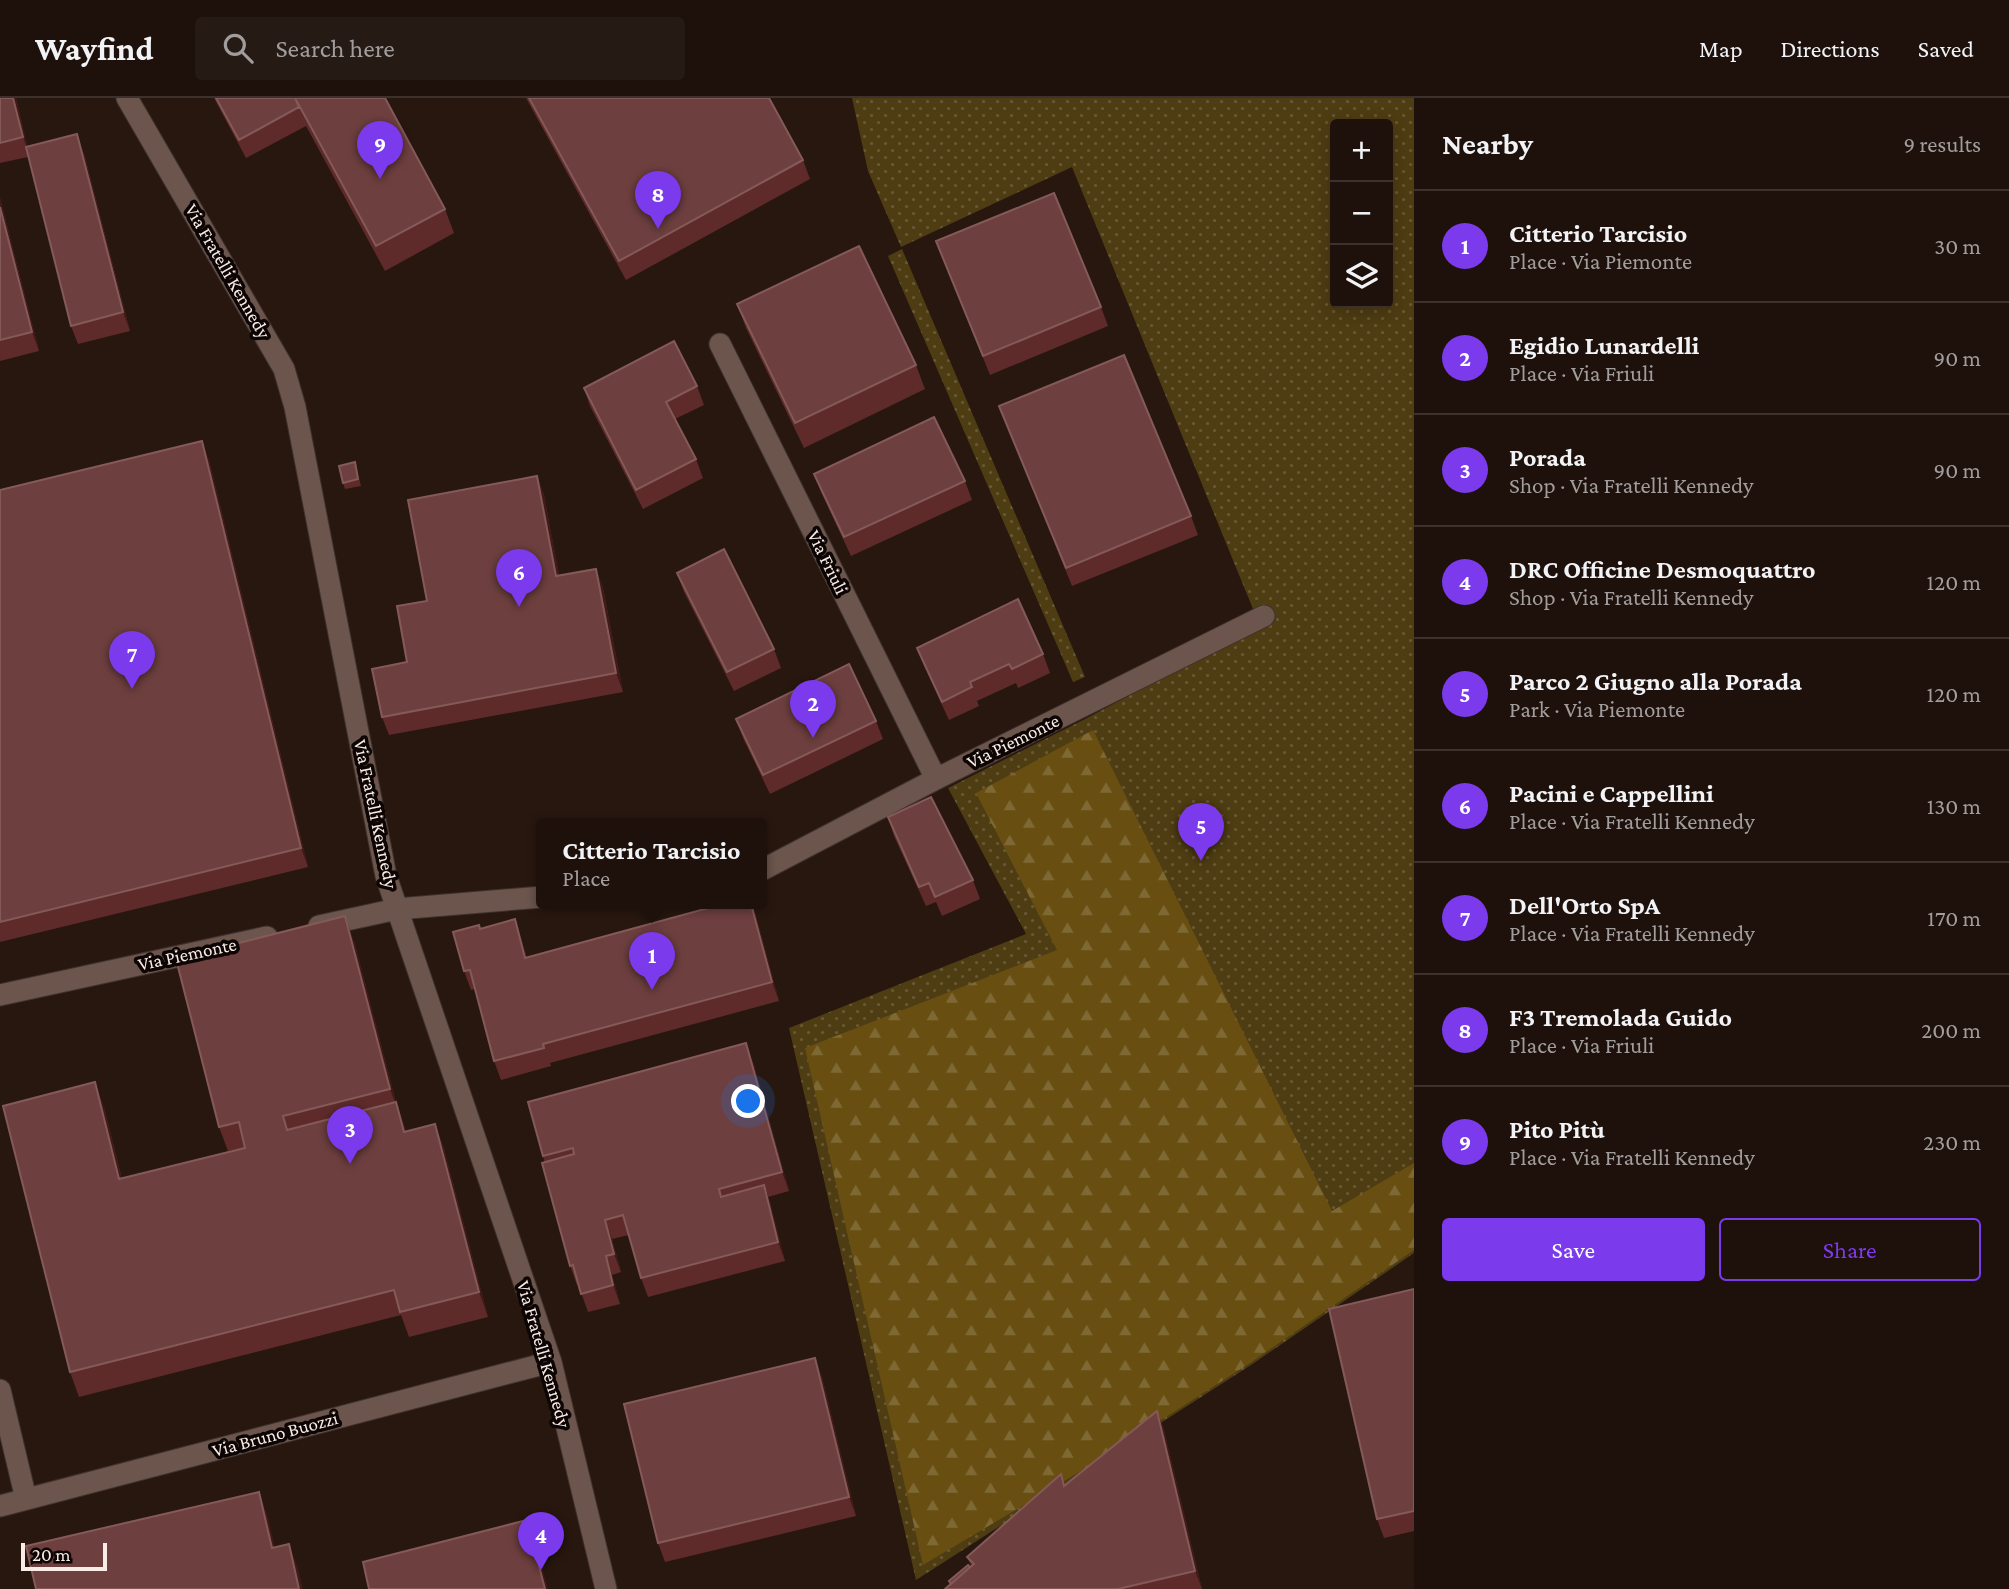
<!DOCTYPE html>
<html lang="en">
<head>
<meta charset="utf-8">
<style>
  :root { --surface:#1e110b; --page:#261a14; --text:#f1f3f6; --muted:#a19d9d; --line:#3c312c; --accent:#7c3aed }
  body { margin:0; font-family:"Crimson Pro",serif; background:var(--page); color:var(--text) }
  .controls { position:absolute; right:21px; top:21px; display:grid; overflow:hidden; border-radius:7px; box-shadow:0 4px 18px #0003 }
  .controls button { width:63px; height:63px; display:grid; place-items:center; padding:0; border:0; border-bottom:2px solid var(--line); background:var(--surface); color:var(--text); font:35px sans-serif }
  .scale { position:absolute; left:21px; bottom:18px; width:86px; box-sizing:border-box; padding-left:7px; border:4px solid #f9ece7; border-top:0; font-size:19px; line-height:24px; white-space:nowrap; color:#f9ece7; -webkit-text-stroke:5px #0c0503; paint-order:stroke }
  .you { position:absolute; left:749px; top:1004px; width:24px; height:24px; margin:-18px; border:5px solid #fff; border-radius:50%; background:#1a73e8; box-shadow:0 0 0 10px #1a73e833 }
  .badge { display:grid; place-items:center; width:46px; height:46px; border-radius:50%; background:var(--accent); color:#fff; font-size:23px; font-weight:700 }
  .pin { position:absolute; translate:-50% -58px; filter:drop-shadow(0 2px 4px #0008) }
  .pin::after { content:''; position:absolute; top:37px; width:24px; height:21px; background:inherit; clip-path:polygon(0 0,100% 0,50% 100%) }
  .popup { position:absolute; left:536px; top:720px; width:231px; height:91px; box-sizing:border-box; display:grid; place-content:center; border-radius:7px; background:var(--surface); filter:drop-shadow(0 2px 5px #0005); font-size:23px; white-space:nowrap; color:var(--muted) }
  .popup b { font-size:26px; color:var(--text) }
  .popup::after { content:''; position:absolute; left:50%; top:100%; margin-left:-14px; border:14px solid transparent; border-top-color:var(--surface) }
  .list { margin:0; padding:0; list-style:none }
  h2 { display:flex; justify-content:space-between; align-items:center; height:91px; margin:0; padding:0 28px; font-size:30px }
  h2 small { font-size:23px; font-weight:400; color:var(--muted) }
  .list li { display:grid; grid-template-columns:46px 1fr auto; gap:21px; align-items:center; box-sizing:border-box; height:112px; padding:0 28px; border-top:2px solid var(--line) }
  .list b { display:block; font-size:26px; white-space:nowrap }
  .list p { margin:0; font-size:23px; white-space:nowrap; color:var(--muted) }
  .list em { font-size:23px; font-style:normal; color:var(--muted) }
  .actions { display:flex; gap:14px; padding:21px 28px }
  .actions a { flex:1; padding:16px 0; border:2px solid var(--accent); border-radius:7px; text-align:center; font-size:24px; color:var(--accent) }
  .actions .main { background:var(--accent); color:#fff }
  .icon { flex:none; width:38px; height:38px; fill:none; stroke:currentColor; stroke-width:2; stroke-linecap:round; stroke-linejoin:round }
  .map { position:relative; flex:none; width:1414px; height:1491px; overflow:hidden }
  header { display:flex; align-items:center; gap:42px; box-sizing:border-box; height:98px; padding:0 35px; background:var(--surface); border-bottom:2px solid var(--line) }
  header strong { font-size:33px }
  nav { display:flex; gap:38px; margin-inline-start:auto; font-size:24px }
  .search { width:490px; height:63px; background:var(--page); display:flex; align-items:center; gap:18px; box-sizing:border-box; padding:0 24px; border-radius:7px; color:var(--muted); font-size:26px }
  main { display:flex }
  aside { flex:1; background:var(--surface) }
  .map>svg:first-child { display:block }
  .green { fill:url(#green-dots); fill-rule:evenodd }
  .forest { fill:url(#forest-firs) }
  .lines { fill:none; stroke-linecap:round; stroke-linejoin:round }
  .minor-casing { stroke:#3f322f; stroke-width:23 }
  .minor { stroke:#6b554c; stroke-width:21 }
  .wall { fill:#5e2b2a }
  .shaded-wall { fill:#411a17 }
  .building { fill:#6e3f3f; stroke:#845a59; stroke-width:2 }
  .labels { text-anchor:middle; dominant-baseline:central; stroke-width:7; stroke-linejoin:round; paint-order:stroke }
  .street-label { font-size:19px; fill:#f9ece7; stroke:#0c0503 }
</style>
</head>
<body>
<header>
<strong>Wayfind</strong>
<div class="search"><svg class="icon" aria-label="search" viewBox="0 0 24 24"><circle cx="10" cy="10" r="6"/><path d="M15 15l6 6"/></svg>Search here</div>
<nav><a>Map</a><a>Directions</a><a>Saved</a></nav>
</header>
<main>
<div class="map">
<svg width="1414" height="1491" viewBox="0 0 1414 1491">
  <defs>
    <pattern id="green-dots" width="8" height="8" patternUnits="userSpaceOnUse" patternTransform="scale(1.75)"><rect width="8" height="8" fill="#4e3c12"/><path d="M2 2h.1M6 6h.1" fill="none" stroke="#685834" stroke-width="1.8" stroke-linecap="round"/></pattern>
    <pattern id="forest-firs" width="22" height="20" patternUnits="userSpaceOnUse" patternTransform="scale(1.75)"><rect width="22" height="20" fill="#684e11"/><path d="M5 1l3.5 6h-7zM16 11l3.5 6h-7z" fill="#7e6834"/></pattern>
  </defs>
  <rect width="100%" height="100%" fill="#28170f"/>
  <path class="green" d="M852,0H1414V1155L1251,1267L916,1482L789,930L1026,836L948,690L1085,621L1260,528L1072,69L901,149L868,73ZM1335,26H1388V205H1335Z
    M902,151L1085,579L1073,584L888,158Z"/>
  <path class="forest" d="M1093,632L1332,1113L1414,1065V1152L1250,1265L1096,1364L923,1467L805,950L1057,852L976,695Z"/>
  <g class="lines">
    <defs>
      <path id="minor" d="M127,0L284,271L295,309L386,778L551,1264L606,1491
        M720,246L936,681
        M762,772L936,681L1264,518
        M319,828L397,811L542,799
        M0,897L267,839
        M0,1292L26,1401
        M0,1408L551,1264"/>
    </defs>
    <use href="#minor" class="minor-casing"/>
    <use href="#minor" class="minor"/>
  </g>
  <path class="wall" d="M0,0H16L27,48L84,55L130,233L78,246L71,228L28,59L0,65Z
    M214,0H385L445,111L454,135L385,173L306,28L246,60Z
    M526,0H769L803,62L810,81L626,182Z
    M0,100L39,253L0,263Z
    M936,143L1101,209L1108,228L990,277Z
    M737,206L916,267L925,291L804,350L746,230Z
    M697,288L704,307L675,321L696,361L703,380L643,411L590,308L584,290Z
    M999,308L1191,418L1198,437L1072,488Z
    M209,362L308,769L0,844V392Z
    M355,364L361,388L345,391L343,385Z
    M814,376L965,383L972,402L851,458L821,394Z
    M537,378L544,397L559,477L596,471L603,490L623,594L389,637L382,619L407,564L427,503Z
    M677,475L774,551L781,570L734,593L684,494Z
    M917,550L1043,556L1050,575L1018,590L1016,585L977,603L979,608L949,622L924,568Z
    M736,621L876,623L883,641L770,696L743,640Z
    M888,719L973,782L980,801L942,818L936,804L926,808L894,738Z
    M723,806H752L756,818L779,903L550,965L551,968L501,982L494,963L475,891L471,892L464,873L480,831L521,840L527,860Z
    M354,843L396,1004L406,1034L435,1026L444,1051L488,1219L409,1239L401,1217L79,1299L70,1274L104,1009L122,1081L245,1050L228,1053L219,1029Z
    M753,964L789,1093L768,1099L785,1163L648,1199L641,1180L629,1137L612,1141L621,1174L612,1177L620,1206L588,1214L578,1186L577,1187L570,1168L543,1058Z
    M1414,1191V1433L1384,1440L1377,1421Z
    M822,1279L856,1418L665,1464L658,1445Z
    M1157,1313L1164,1332L1202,1491H945L950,1486L949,1483L971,1468L967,1459L1061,1376L1065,1387Z"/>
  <path class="shaded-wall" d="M13,0H16L30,58L23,39Z
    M77,36L84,55L130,233L123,214Z
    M0,100L39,253L32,234L0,109Z
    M202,343L209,362L308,769L301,750Z
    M537,378L544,397L563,497L556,478Z
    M596,471L603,490L623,594L616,575Z
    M751,806L756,818L779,903L772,884Z
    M345,818L354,843L399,1015L390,991Z
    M515,821L521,840L532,879L525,860Z
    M746,945L753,964L789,1093L782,1074Z
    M95,984L104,1009L128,1106L119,1081Z
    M396,1004L405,1029L413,1059L404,1034Z
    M435,1026L444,1051L488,1219L479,1194Z
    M764,1087L771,1106L785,1163L778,1144Z
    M605,1122L612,1141L621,1174L614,1156Z
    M606,1158L612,1177L620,1206L613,1187Z
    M815,1260L822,1279L856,1418L849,1399Z
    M1157,1313L1164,1332L1202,1491L1195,1473Z
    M259,1394L268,1419L281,1475L272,1450Z
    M527,1422L536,1447L548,1491H545Z
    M289,1446L298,1470L303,1491H299Z"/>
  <path class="building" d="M0,0H13L23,39L0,45Z
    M216,0H295L299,9L239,42Z
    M295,0H385L445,111L376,148Z
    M529,0H769L803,62L619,163Z
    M77,36L123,214L71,228L26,49Z
    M1054,95L1101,209L983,258L936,143Z
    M0,109L32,234L0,242Z
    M859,148L916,267L795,325L737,206Z
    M674,243L697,288L666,304L696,361L636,392L584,290Z
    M1124,257L1191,418L1066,470L999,308Z
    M934,319L965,383L844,439L814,376Z
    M202,343L301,750L0,824V392Z
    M355,364L358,381L343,385L339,368Z
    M537,378L556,478L596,471L616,575L382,619L372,571L407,564L397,508L427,503L408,402Z
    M724,451L774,551L727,574L677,475Z
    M1018,501L1043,556L1012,571L1009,566L970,584L972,589L942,604L917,550Z
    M849,566L876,623L763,677L736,621Z
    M931,699L973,782L935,799L929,785L919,789L888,719Z
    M723,806H751L772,884L543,946L544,950L494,963L470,872L464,873L453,834L479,827L480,831L515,821L525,860Z
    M345,818L390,991L283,1018L287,1032L396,1004L404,1034L435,1026L479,1194L400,1214L394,1192L70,1274L3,1008L95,984L119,1081L245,1050L239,1024L219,1029L176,861Z
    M746,945L782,1074L719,1091L721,1099L764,1087L778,1144L641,1180L623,1117L605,1122L614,1156L606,1158L613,1187L581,1196L573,1167L570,1168L542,1065L574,1056L573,1050L543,1058L528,1004Z
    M1414,1191V1413L1377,1421L1329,1211Z
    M815,1260L849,1399L658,1445L624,1306Z
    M1157,1313L1195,1473L1118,1491H945L974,1466L967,1459L1061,1376L1064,1388Z
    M259,1394L272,1450L289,1446L299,1491H36L26,1448Z
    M527,1422L545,1491H369L363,1464Z
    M968,1467L970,1469L951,1486L949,1483Z"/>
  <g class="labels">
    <g class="street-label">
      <text transform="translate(228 173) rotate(60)">Via Fratelli Kennedy</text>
      <text transform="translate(828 464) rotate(64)">Via Friuli</text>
      <text transform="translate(1013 643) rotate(-26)">Via Piemonte</text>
      <text transform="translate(376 716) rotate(78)">Via Fratelli Kennedy</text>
      <text transform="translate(187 856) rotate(-12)">Via Piemonte</text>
      <text transform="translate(544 1256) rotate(74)">Via Fratelli Kennedy</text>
      <text transform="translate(275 1336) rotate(-15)">Via Bruno Buozzi</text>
    </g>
  </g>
</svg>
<div class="controls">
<button>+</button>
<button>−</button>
<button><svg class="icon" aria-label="layers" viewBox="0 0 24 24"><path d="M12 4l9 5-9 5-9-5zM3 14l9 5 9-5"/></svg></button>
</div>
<div class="scale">20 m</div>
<div class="you"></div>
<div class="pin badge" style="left:652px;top:892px">1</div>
<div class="popup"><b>Citterio Tarcisio</b>Place</div>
<div class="pin badge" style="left:813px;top:640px">2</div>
<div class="pin badge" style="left:350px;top:1066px">3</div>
<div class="pin badge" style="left:541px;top:1472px">4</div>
<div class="pin badge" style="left:1201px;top:763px">5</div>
<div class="pin badge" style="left:519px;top:509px">6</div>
<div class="pin badge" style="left:132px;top:591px">7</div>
<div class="pin badge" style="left:658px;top:131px">8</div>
<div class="pin badge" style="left:380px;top:81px">9</div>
</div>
<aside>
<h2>Nearby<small>9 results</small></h2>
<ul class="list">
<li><span class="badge">1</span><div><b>Citterio Tarcisio</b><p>Place · Via Piemonte</p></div><em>30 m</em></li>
<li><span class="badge">2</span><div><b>Egidio Lunardelli</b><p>Place · Via Friuli</p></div><em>90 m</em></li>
<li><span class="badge">3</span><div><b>Porada</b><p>Shop · Via Fratelli Kennedy</p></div><em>90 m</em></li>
<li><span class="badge">4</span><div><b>DRC Officine Desmoquattro</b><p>Shop · Via Fratelli Kennedy</p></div><em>120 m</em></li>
<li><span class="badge">5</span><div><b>Parco 2 Giugno alla Porada</b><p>Park · Via Piemonte</p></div><em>120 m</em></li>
<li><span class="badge">6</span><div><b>Pacini e Cappellini</b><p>Place · Via Fratelli Kennedy</p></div><em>130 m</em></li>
<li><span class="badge">7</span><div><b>Dell'Orto SpA</b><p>Place · Via Fratelli Kennedy</p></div><em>170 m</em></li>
<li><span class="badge">8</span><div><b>F3 Tremolada Guido</b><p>Place · Via Friuli</p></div><em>200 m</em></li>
<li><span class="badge">9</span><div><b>Pito Pitù</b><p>Place · Via Fratelli Kennedy</p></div><em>230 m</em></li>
</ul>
<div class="actions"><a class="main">Save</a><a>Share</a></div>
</aside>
</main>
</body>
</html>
